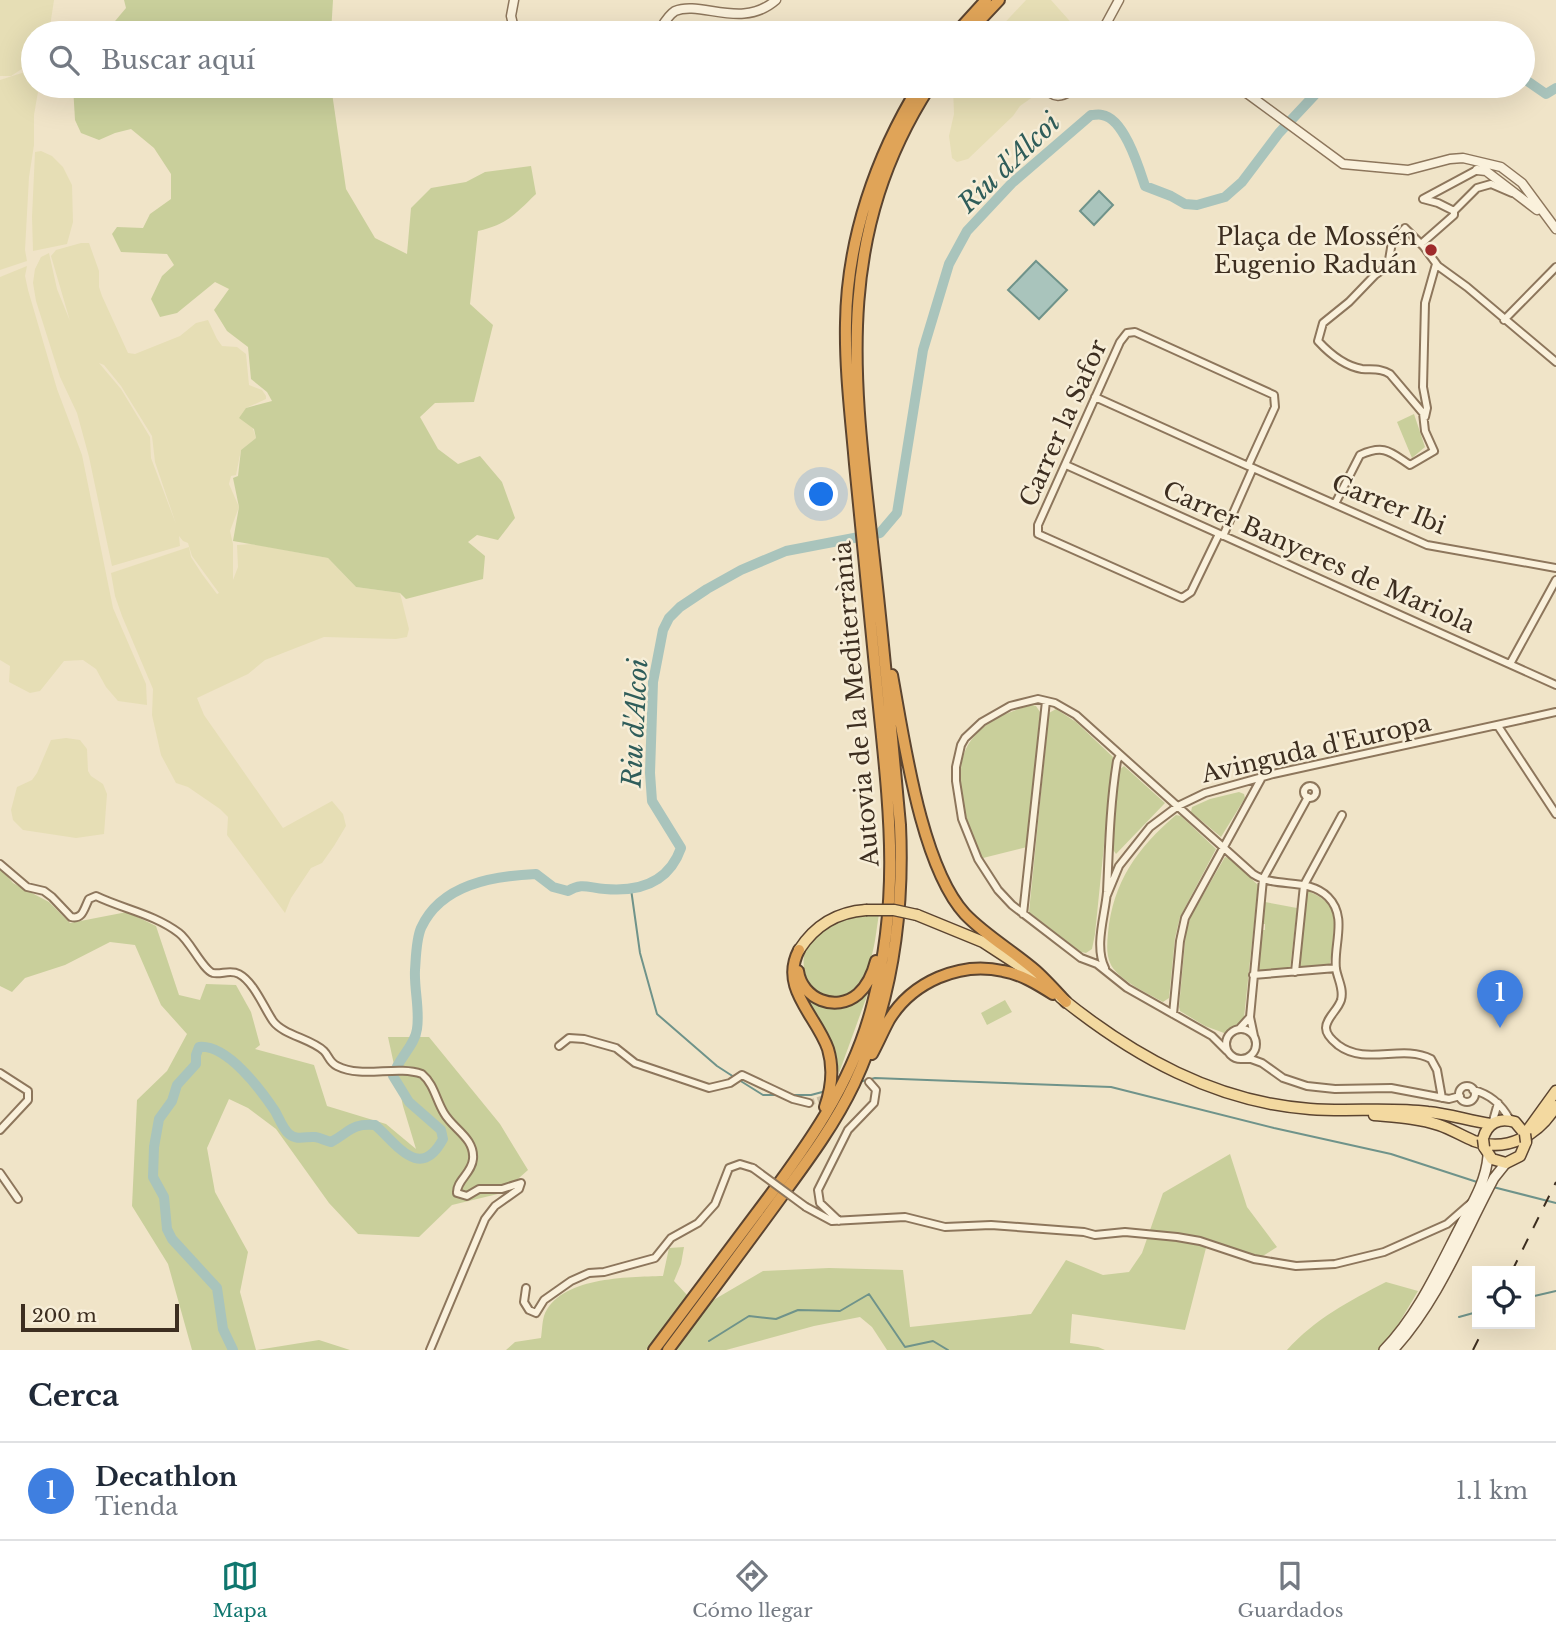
<!DOCTYPE html>
<html lang="es">
<head>
<meta charset="utf-8">
<style>
  :root { --surface:#fff; --page:#f2f2f3; --text:#1f2937; --muted:#747a83; --line:#e0e1e3; --accent:#0f766e }
  body { margin:0; font-family:"Libre Baskerville",serif; background:var(--page); color:var(--text) }
  .controls { position:absolute; right:21px; bottom:21px; display:grid; overflow:hidden; border-radius:0px; box-shadow:0 7px 28px #0002 }
  .controls button { width:63px; height:63px; display:grid; place-items:center; padding:0; border:0; border-bottom:2px solid var(--line); background:var(--surface); color:var(--text); font:35px sans-serif }
  .scale { position:absolute; left:21px; bottom:18px; width:158px; box-sizing:border-box; padding-left:7px; border:4px solid #3d2e20; border-top:0; font-size:19px; line-height:24px; white-space:nowrap; color:#3d2e20; -webkit-text-stroke:5px #f7eed8; paint-order:stroke }
  .you { position:absolute; left:822px; top:495px; width:24px; height:24px; margin:-18px; border:5px solid #fff; border-radius:50%; background:#1a73e8; box-shadow:0 0 0 10px #1a73e833 }
  .badge { display:grid; place-items:center; width:46px; height:46px; border-radius:50%; background:var(--accent); color:#fff; font-size:23px; font-weight:700 }
  .pin { position:absolute; translate:-50% -58px; filter:drop-shadow(0 2px 4px #0008) }
  .pin::after { content:''; position:absolute; top:37px; width:24px; height:21px; background:inherit; clip-path:polygon(0 0,100% 0,50% 100%) }
  .list { margin:0; padding:0; list-style:none }
  h2 { display:flex; justify-content:space-between; align-items:center; height:91px; margin:0; padding:0 28px; font-size:30px }
  h2 small { font-size:23px; font-weight:400; color:var(--muted) }
  .list li { display:grid; grid-template-columns:46px 1fr auto; gap:21px; align-items:center; box-sizing:border-box; height:98px; padding:0 28px; border-top:2px solid var(--line) }
  .list b { display:block; font-size:26px; white-space:nowrap }
  .list p { margin:0; font-size:23px; white-space:nowrap; color:var(--muted) }
  .list em { font-size:23px; font-style:normal; color:var(--muted) }
  .icon { flex:none; width:38px; height:38px; fill:none; stroke:currentColor; stroke-width:2; stroke-linecap:round; stroke-linejoin:round }
  .map { position:relative; flex:none; width:1556px; height:1350px; overflow:hidden }
  .search { position:absolute; background:var(--surface); box-shadow:0 7px 28px #0002; left:21px; right:21px; top:21px; height:77px; display:flex; align-items:center; gap:18px; box-sizing:border-box; padding:0 24px; border-radius:38px; color:var(--muted); font-size:26px }
  .sheet { height:189px; background:var(--surface) }
  nav { display:flex; justify-content:space-around; align-items:center; box-sizing:border-box; height:98px; border-top:2px solid var(--line); background:var(--surface); font-size:19px; color:var(--muted) }
  nav a { display:grid; justify-items:center; gap:4px }
  nav .on { color:var(--accent) }
  .map>svg:first-child { display:block }
  .farmland { fill:#e6deb5; fill-rule:evenodd }
  .green { fill:#c9cf9b }
  .water { fill:#a9c4bc; stroke:#6f938a; stroke-width:2 }
  .lines { fill:none; stroke-linecap:round; stroke-linejoin:round }
  .stream { stroke:#6f938a; stroke-width:2 }
  .river { stroke:#a9c4bc; stroke-width:10 }
  .minor-tunnel { stroke:#ccc0a6; stroke-width:6; stroke-dasharray:6 3; stroke-linecap:butt }
  .minor-casing { stroke:#8d765c; stroke-width:10 }
  .tertiary-casing { stroke:#8d765c; stroke-width:11 }
  .secondary-casing { stroke:#6f573f; stroke-width:12 }
  .primary-casing { stroke:#5b4430; stroke-width:13 }
  .motorway-casing { stroke:#5b4430; stroke-width:14 }
  .minor { stroke:#faf1dc; stroke-width:6 }
  .tertiary { stroke:#faf1dc; stroke-width:8 }
  .secondary { stroke:#faf1dc; stroke-width:9 }
  .primary { stroke:#f3d9a0; stroke-width:10 }
  .motorway { stroke:#e0a458; stroke-width:10 }
  .rail { stroke:#3d2e20; stroke-width:2; stroke-dasharray:12 12; stroke-linecap:butt }
  .minor-bridge-casing { stroke:#8d765c; stroke-width:10; stroke-linecap:butt }
  .primary-bridge-casing { stroke:#5b4430; stroke-width:13; stroke-linecap:butt }
  .minor-bridge { stroke:#faf1dc; stroke-width:6 }
  .primary-bridge { stroke:#f3d9a0; stroke-width:10 }
  .poi-dot { fill:#9e2a2b; stroke:#f7eed8; stroke-width:2.5 }
  .labels { text-anchor:middle; dominant-baseline:central; stroke-width:5; stroke-linejoin:round; paint-order:stroke }
  .poi-label { font-size:24px; fill:#3d2e20; stroke:#f7eed8; text-anchor:end }
  .street-label { font-size:24px; fill:#3d2e20; stroke:#f7eed8 }
  .water-label { font-size:26px; font-style:italic; fill:#2f5d5a; stroke:#f7eed8 }
</style>
</head>
<body>
<div class="map">
<svg width="1556" height="1350" viewBox="0 0 1556 1350">
  <rect width="100%" height="100%" fill="#f0e4c8"/>
  <path class="farmland" d="M0,0H54L49,33H33V66L28,65L11,76H0Z
    M1026,0H1051L1076,28L1064,33H995Z
    M31,70H33V86H39L34,115V145L29,177L25,250L27,261L0,270V80Z
    M953,86H1041V91L1020,106L1013,116L968,159L957,162L952,158L949,136L954,114Z
    M41,151L52,156L63,167L72,185L73,222L67,244L33,251L32,217L35,152Z
    M81,243H89L99,271V287L102,296L128,353L135,354L180,336L196,323L208,320L217,339L222,346L237,347L246,354L249,385L262,390L266,396V399L246,408L256,438L241,450L236,475L231,476L229,484L239,507L230,531L233,544V580L238,567L237,545L252,544L328,558L356,587L400,593L409,629L407,637L396,639L324,637L265,660L248,674L197,698L204,715L283,828L332,801L343,814L346,826L334,846L322,863L311,868L291,898L285,913L227,835L228,817L220,809L188,787L176,783L161,755L152,715L153,689L122,616L115,596L111,573L189,547L191,557L202,574L217,594L219,593L192,556L188,543L183,541L179,536L180,546L112,566L89,457L77,413L60,377L36,301L33,283L35,269L41,257L49,253L57,289L70,321L51,256L56,250ZM99,363L104,365L121,386L152,436L155,462L176,524L151,458L150,437L121,389Z
    M27,266L25,276L28,290L57,389L82,455L113,608L146,684L147,705L118,701L106,687L96,669L83,660L64,661L40,691L30,693L9,682L10,666L0,660V277Z
    M66,738L80,740L87,749L88,771L91,776L103,784L107,794L104,834L76,838L23,830L13,820L11,810L17,787L32,780L37,773L51,740Z"/>
  <path class="green" d="M124,0H333L331,33H105L126,8Z
    M73,86H331L346,189L375,238L407,254L411,208L431,188L466,182L485,172L531,166L536,194C514,215 508,224 478,231L470,304L493,325L474,402L435,403L420,417L438,449L458,464L480,456L502,482L515,518L498,540L477,535L468,542L485,556L483,579L406,599L400,593L356,587L328,558L233,541L239,507L233,478L238,476L241,450L256,438L254,429L239,418L246,408L272,401L267,392L251,379L248,347L227,331L214,310L229,289L215,282L177,313L160,317L151,299L162,276L174,265L167,254L121,252L112,234L117,227L143,228L150,214L171,199V174L154,148L131,129L115,133L99,140L81,133L75,120Z
    M1414,414L1425,447L1412,458L1397,422Z
    M1032,705L1036,706L1040,712L1027,847L983,858C966,829 948,769 972,739C987,720 1010,711 1032,705Z
    M1056,709L1076,722L1113,757L1095,934L1092,949L1086,953L1081,952L1029,912L1049,713Z
    M1124,766L1165,803L1116,854L1112,848L1119,770Z
    M1239,792L1244,794L1245,798L1221,837L1191,812L1192,807L1210,799Z
    M1176,815L1181,816L1216,849L1180,917L1175,938L1169,998L1163,1002C1147,993 1120,981 1111,965C1106,955 1107,944 1108,933C1113,882 1137,848 1176,815Z
    M1225,857L1229,858L1258,885L1244,1018L1243,1023L1224,1033L1205,1026L1180,1011L1179,1007L1186,931L1191,916Z
    M0,868L13,883L49,902L70,923L127,912L156,926L179,995L200,1000L206,984L236,985L251,1012L260,1045L255,1049L314,1065L327,1106L386,1124L416,1149L403,1106L388,1037H429L500,1124L528,1170L502,1193L452,1205L419,1237L358,1234L329,1203L276,1129L248,1108L229,1099L207,1148L215,1192L248,1252L240,1292L256,1350H192L168,1264L132,1206L137,1100L167,1071L187,1034L161,1005L135,945L110,942L65,965L25,978L12,992L0,986Z
    M1308,891C1333,902 1336,911 1333,937C1332,947 1332,957 1329,966L1301,969L1298,967L1306,893Z
    M1265,902L1297,908L1290,969L1262,972L1259,969L1262,930H1265V924H1263Z
    M865,913L879,914C876,931 875,950 868,966C836,1043 766,962 829,923C838,917 854,916 865,913Z
    M868,993L839,1073L833,1048L824,1027H820L803,996C824,1015 848,1012 868,993Z
    M1005,1000L1012,1012L987,1025L981,1013Z
    M1230,1154L1247,1207L1277,1247L1258,1259L1206,1248L1185,1330L1072,1314L1070,1343L1098,1347L1105,1350H887L872,1327L860,1317L814,1326L726,1350H675L710,1302L763,1271L829,1268L903,1270L910,1327L1031,1314L1066,1260L1103,1275L1129,1272L1142,1253L1163,1193Z
    M684,1247L681,1264L674,1281L688,1296L646,1350H506L515,1342L541,1338C542,1332 542,1323 544,1316C558,1277 628,1277 663,1276L669,1248Z
    M1386,1282L1418,1291L1383,1350H1287C1315,1319 1349,1301 1386,1282Z
    M319,1340L350,1350H257Z"/>
  <path class="water" d="M1099,191L1113,205L1094,225L1080,211Z
    M1036,261L1067,290L1039,319L1008,290Z"/>
  <g class="lines">
    <path class="stream" d="M631,889L640,953L657,1014L717,1066L734,1077
      M739,1080L763,1095H778
      M859,1082L875,1078L1111,1087L1274,1128L1391,1154L1477,1182
      M790,1095H811L826,1091
      M1493,1187L1556,1203
      M1530,1297L1556,1291
      M1459,1317L1477,1312
      M709,1341L749,1316L776,1319L798,1310L840,1311L869,1294L905,1347L933,1341L948,1350"/>
    <path class="river" d="M1417,33H1431
      M1523,78L1546,94L1556,88
      M233,1350L223,1329L217,1288L172,1239L167,1229L164,1197L153,1177L154,1147L159,1119L172,1101L177,1085L196,1064V1055L199,1047C227,1044 261,1090 275,1111C279,1118 283,1129 289,1134C297,1141 307,1136 315,1137C321,1138 326,1141 331,1142C350,1132 351,1123 375,1125C397,1144 420,1182 443,1139L441,1130L409,1102L393,1076C398,1058 415,1046 417,1029C420,1009 414,990 415,970C416,957 416,940 421,928C441,884 493,876 536,874L553,887L568,891C582,882 589,888 605,889C640,892 669,882 681,848L652,801L650,773L653,682L663,630L669,618L680,607L707,589L741,570L786,551L880,533L897,513L923,350L949,264L967,231L1012,183L1091,115C1095,115 1099,114 1102,115C1124,118 1139,168 1145,186L1171,196L1185,204L1197,205L1225,197L1242,182L1279,133L1323,86"/>
    <path class="minor-tunnel" d="M809,1103L827,1097"/>
    <defs>
      <path id="minor" d="M1423,199L1477,170
        M1423,199L1438,203L1454,211
        M1421,244L1454,215V211L1477,188L1491,184L1512,193
        M1504,320L1556,267
        M1095,397L1248,466
        M1425,417L1427,408L1423,387L1425,303L1436,264
        M1066,465L1556,685
        M1253,468L1427,545L1556,568
        M1335,504L1360,455C1385,444 1390,452 1410,465L1434,451L1425,431L1423,413L1390,374C1381,368 1372,370 1362,369C1345,366 1329,353 1318,341L1323,323L1349,302L1375,275L1388,266L1392,242L1405,228L1424,247L1438,266L1467,287L1556,362
        M1219,534L1191,592L1182,598L1038,534V525L1120,342L1127,333L1135,332L1274,395L1275,407L1248,466L1253,468L1223,536
        M1510,664L1556,580
        M1498,726L1556,814
        M1304 792a6 6 0 1 1 12 0a6 6 0 1 1-12 0Z
        M0,864L27,887L44,891L52,897L71,917C83,920 84,908 89,899L96,896C123,909 154,914 179,933C190,941 203,970 213,973C221,975 230,969 239,974C254,982 264,1008 273,1021C283,1035 312,1039 324,1051C329,1056 329,1062 337,1066C363,1079 395,1065 422,1074C434,1084 436,1100 444,1113C453,1129 475,1138 473,1159C472,1173 456,1181 457,1193L467,1196L479,1189H502L521,1183L519,1189L495,1206L485,1219L430,1350
        M1107,895L1119,866L1150,827L1178,806L1205,793L1273,774L1556,712
        M1023,914L1046,701
        M1105,968C1094,946 1105,916 1107,892C1109,848 1110,804 1117,761L1120,755
        M1295,972L1304,885L1342,815
        M1253,975L1336,968
        M1173,1014L1180,941L1185,918L1261,779
        M1250,1017L1263,879L1308,797
        M1240,1028L1250,1017L1254,1036
        M1226 1044a15 15 0 1 1 30 0a15 15 0 1 1-30 0Z
        M559,1046L569,1038L584,1039L616,1048L635,1063L709,1088L730,1083L742,1075L793,1099L809,1103
        M1227,1051L1212,1036L1127,988L1097,964L1081,958L1012,905L998,890L978,859L962,819L956,781V767L961,745L965,738L982,722L1010,706L1038,699L1055,703L1076,715L1253,874C1276,889 1308,877 1328,897C1348,917 1333,945 1336,969C1338,980 1344,989 1341,1000C1338,1010 1326,1018 1326,1028C1326,1035 1333,1041 1338,1045C1366,1066 1402,1044 1431,1059L1437,1070L1442,1098
        M1245,1059H1251L1262,1063L1283,1078L1307,1086L1335,1089L1391,1088L1449,1099L1460,1096
        M0,1073L28,1091V1100L0,1130
        M1459 1094a8 8 0 1 1 16 0a8 8 0 1 1-16 0Z
        M1473,1090C1490,1094 1502,1105 1510,1120
        M1492,1124L1498,1103
        M0,1173L18,1199
        M806,1207L832,1221L905,1217L945,1227L991,1225L1084,1232L1095,1235L1125,1232L1177,1237L1200,1241L1254,1259L1296,1266L1335,1264L1384,1252L1447,1224L1471,1203
        M839,1221L820,1203L818,1190L848,1130L874,1103L876,1090L869,1082
        M526,1288L524,1302L529,1310L536,1313L544,1300L571,1281L589,1273L604,1272L655,1258L671,1238L698,1223L715,1204L729,1168L740,1164L753,1168"/>
      <path id="tertiary" d="M514,0L511,16L515,33
        M658,33C663,25 667,16 675,11C701,0 742,30 776,0
        M1096,33L1106,24L1119,0
        M1046,86C1054,103 1067,94 1078,86
        M1237,86L1343,164L1408,170L1450,159L1463,158L1501,167L1522,183L1556,229
        M1477,170L1486,171L1537,210"/>
      <path id="secondary" d="M1384,1350C1417,1316 1437,1272 1458,1231C1470,1207 1486,1183 1488,1156
        M1393,1350C1438,1301 1463,1236 1494,1178L1506,1163"/>
      <path id="primary" d="M917,915L983,942L1035,976
        M799,950C815,925 837,912 866,910
        M1060,997C1133,1056 1215,1102 1310,1109C1349,1112 1389,1107 1428,1112C1449,1114 1470,1121 1491,1124
        M1374,1115C1396,1117 1418,1118 1439,1125C1451,1129 1462,1136 1474,1141C1507,1153 1539,1135 1556,1106
        M1483,1139C1487,1123 1499,1117 1515,1122L1525,1134L1556,1091
        M1484,1147L1492,1159L1506,1163L1520,1156L1526,1142"/>
      <path id="motorway" d="M956,33L986,0
        M968,33L999,0
        M892,675C904,740 921,866 965,914C986,936 1013,951 1036,971C1046,980 1056,991 1066,1002
        M799,950C779,988 816,1015 828,1049C834,1069 832,1087 825,1107
        M798,971C802,999 836,1013 858,994C867,986 873,973 876,961
        M872,1054C878,1043 883,1031 889,1020C912,982 960,961 1003,971C1021,974 1037,984 1053,994
        M654,1350C688,1305 722,1260 756,1214C805,1149 853,1084 873,1003C902,891 888,800 877,687C870,613 862,539 855,464C851,417 845,370 846,323C847,239 876,156 919,86
        M668,1350C705,1300 742,1251 779,1200C806,1163 834,1126 854,1084C892,1003 904,913 900,825C892,737 884,648 874,560C855,388 830,241 930,86"/>
    </defs>
    <use href="#minor" class="minor-casing"/>
    <use href="#tertiary" class="tertiary-casing"/>
    <use href="#secondary" class="secondary-casing"/>
    <use href="#primary" class="primary-casing"/>
    <use href="#motorway" class="motorway-casing"/>
    <use href="#minor" class="minor"/>
    <use href="#tertiary" class="tertiary"/>
    <use href="#secondary" class="secondary"/>
    <use href="#primary" class="primary"/>
    <use href="#motorway" class="motorway"/>
    <path class="rail" d="M1512,1271L1556,1182
      M1473,1350L1486,1324"/>
    <defs>
      <path id="minor-bridge" d="M753,1168L806,1207"/>
      <path id="primary-bridge" d="M866,910H894L917,915
        M1525,1134L1526,1142
        M1483,1139L1484,1147"/>
    </defs>
    <use href="#minor-bridge" class="minor-bridge-casing"/>
    <use href="#primary-bridge" class="primary-bridge-casing"/>
    <use href="#minor-bridge" class="minor-bridge"/>
    <use href="#primary-bridge" class="primary-bridge"/>
  </g>
  <circle class="poi-dot" cx="1431" cy="250" r="7"/>
  <g class="labels">
    <g class="poi-label">
      <text x="1417" y="236">Plaça de Mossén<tspan x="1417" dy="28">Eugenio Raduán</tspan></text>
    </g>
    <g class="street-label">
      <text transform="translate(1063 423) rotate(-66)">Carrer la Safor</text>
      <text transform="translate(1389 504) rotate(22)">Carrer Ibi</text>
      <text transform="translate(1319 557) rotate(24)">Carrer Banyeres de Mariola</text>
      <text transform="translate(856 704) rotate(-95)">Autovia de la Mediterrània</text>
      <text transform="translate(1316 748) rotate(-13)">Avinguda d'Europa</text>
    </g>
    <g class="water-label">
      <text transform="translate(1009 163) rotate(-44)">Riu d'Alcoi</text>
      <text transform="translate(635 723) rotate(-87)">Riu d'Alcoi</text>
    </g>
  </g>
</svg>
<div class="controls">
<button><svg class="icon" aria-label="locate" viewBox="0 0 24 24"><circle cx="12" cy="12" r="6"/><path d="M12 2v4M12 18v4M2 12h4M18 12h4"/></svg></button>
</div>
<div class="scale">200 m</div>
<div class="you"></div>
<div class="pin badge" style="left:1500px;top:1028px;background:#3f7fe0">1</div>
<div class="search"><svg class="icon" aria-label="search" viewBox="0 0 24 24"><circle cx="10" cy="10" r="6"/><path d="M15 15l6 6"/></svg>Buscar aquí</div>
</div>
<section class="sheet">
<h2>Cerca<small></small></h2>
<ul class="list">
<li><span class="badge" style="background:#3f7fe0">1</span><div><b>Decathlon</b><p>Tienda</p></div><em>1.1 km</em></li>
</ul>
</section>
<nav>
<a class="on"><svg class="icon" aria-label="map" viewBox="0 0 24 24"><path d="M3 6l6-2 6 2 6-2v14l-6 2-6-2-6 2zM9 4v14M15 6v14"/></svg>Mapa</a>
<a><svg class="icon" aria-label="directions" viewBox="0 0 24 24"><path d="M12 3l9 9-9 9-9-9zM9 14v-3h6M13 9l2 2-2 2"/></svg>Cómo llegar</a>
<a><svg class="icon" aria-label="saved" viewBox="0 0 24 24"><path d="M7 4h10v16l-5-4-5 4z"/></svg>Guardados</a>
</nav>
</body>
</html>
